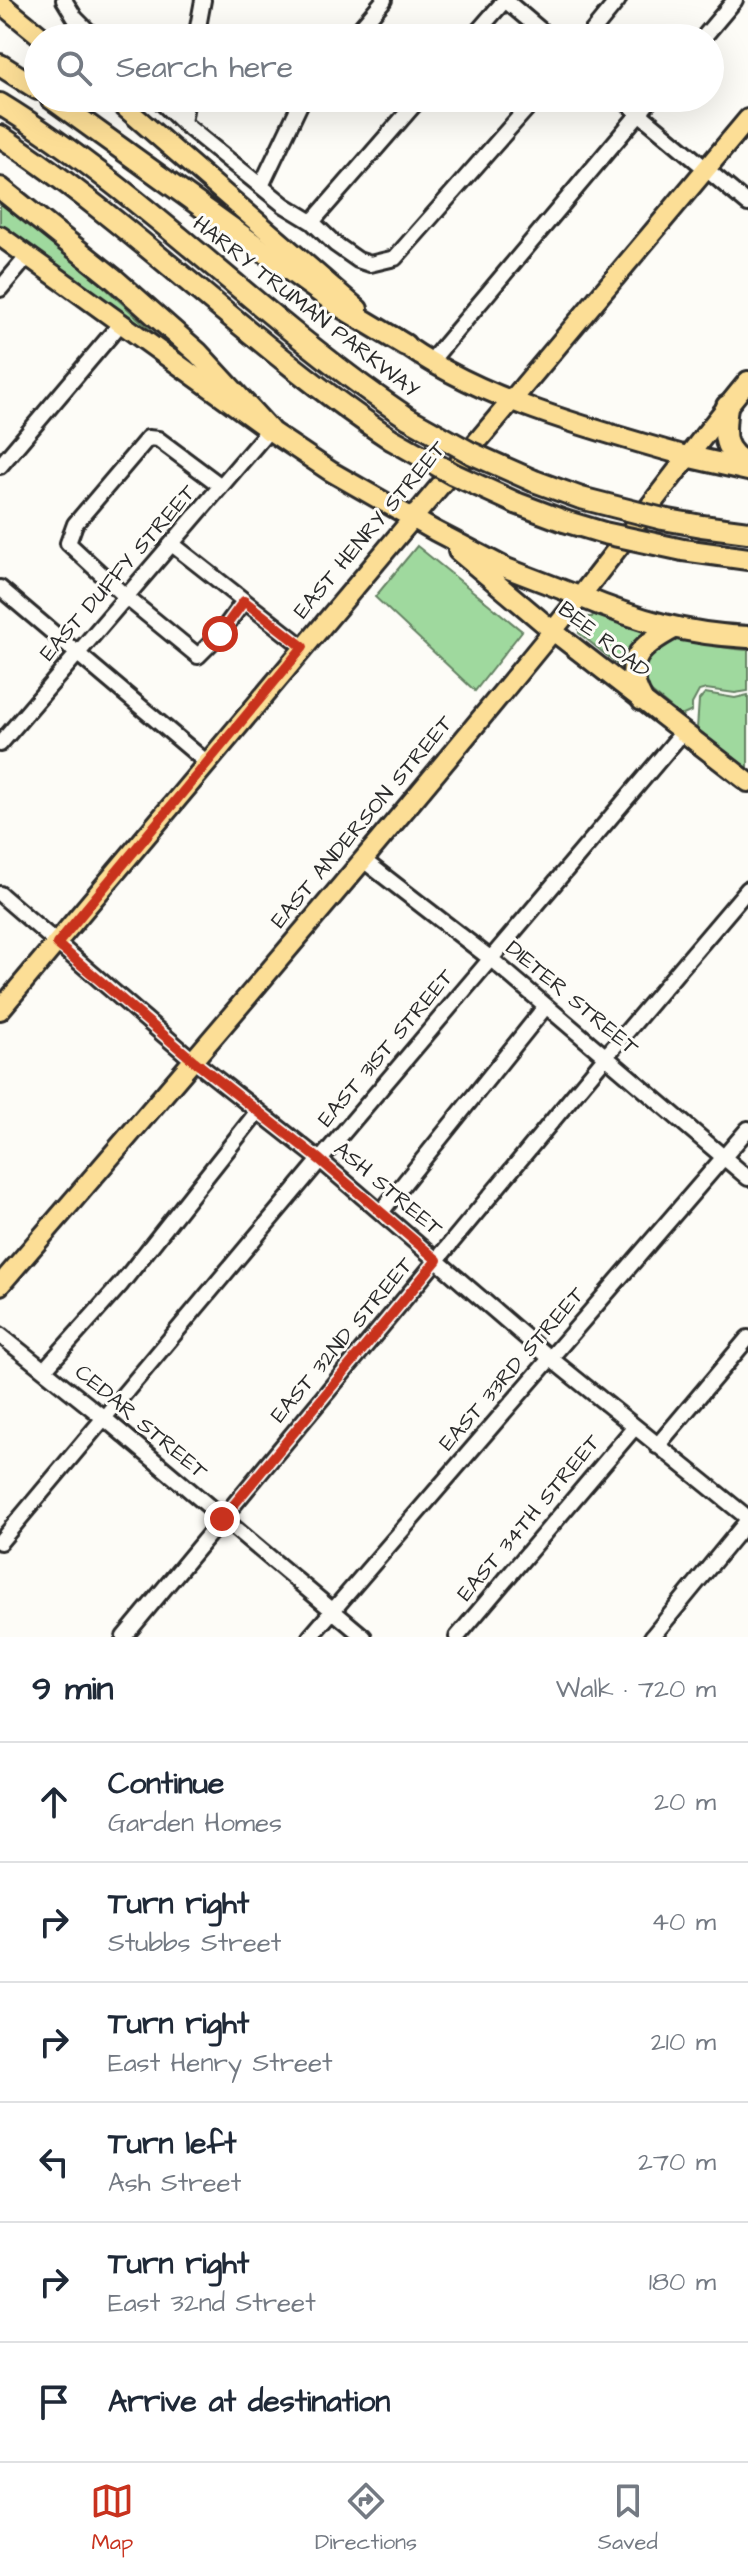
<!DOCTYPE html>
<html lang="en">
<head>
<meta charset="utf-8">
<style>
  :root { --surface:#fff; --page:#f2f2f3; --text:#1f2937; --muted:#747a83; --line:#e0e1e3; --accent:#c8321e }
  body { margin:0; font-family:"Architects Daughter",sans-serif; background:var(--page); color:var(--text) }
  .stop { position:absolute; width:24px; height:24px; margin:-18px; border:6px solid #c8321e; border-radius:50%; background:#fff }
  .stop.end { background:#c8321e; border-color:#fff; box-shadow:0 2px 8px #0008 }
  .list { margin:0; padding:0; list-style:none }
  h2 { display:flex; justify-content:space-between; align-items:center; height:104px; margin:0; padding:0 32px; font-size:34px }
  h2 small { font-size:26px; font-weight:400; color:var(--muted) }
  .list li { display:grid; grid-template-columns:52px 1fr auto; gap:24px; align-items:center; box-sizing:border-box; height:120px; padding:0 32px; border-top:2px solid var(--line) }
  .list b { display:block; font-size:30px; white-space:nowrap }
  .list p { margin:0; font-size:26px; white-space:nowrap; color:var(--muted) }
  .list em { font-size:26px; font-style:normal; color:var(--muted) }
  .icon { flex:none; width:44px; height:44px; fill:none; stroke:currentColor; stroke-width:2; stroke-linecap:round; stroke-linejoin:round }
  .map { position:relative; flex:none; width:748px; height:1637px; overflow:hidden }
  .search { position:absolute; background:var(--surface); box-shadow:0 8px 32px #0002; left:24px; right:24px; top:24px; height:88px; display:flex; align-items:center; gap:20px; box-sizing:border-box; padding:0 28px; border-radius:44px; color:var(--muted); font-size:30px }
  .sheet { height:824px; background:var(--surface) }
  nav { display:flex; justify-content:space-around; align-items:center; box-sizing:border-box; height:112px; border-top:2px solid var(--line); background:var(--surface); font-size:22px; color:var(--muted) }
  nav a { display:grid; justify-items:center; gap:4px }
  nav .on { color:var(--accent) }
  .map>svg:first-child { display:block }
  .green { fill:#9fd99e; stroke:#658264; stroke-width:2 }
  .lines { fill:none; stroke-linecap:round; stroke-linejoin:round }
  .minor-casing { stroke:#2b2b2b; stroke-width:20 }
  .major-casing { stroke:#2b2b2b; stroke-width:24 }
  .highway-casing { stroke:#2b2b2b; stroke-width:26 }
  .minor { stroke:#fdfcf7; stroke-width:14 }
  .major { stroke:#fcde96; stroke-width:18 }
  .highway { stroke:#fcde96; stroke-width:20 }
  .highway-bridge-casing { stroke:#2b2b2b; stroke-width:26; stroke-linecap:butt }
  .highway-bridge { stroke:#fcde96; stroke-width:20 }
  .route { stroke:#c8321e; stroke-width:10 }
  .labels { text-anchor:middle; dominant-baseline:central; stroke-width:6; stroke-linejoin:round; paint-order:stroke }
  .street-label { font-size:22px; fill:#2b2b2b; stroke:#fdfcf7 }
</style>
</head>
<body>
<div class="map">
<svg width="748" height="1637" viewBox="0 0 748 1637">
  <rect width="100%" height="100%" fill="#fdfcf7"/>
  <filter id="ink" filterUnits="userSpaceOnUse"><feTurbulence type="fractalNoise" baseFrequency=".0125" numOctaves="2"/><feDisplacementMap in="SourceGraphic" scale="16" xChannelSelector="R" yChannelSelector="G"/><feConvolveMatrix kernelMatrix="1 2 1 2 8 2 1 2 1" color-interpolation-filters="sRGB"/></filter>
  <g filter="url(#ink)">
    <path class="green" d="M0,203L88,272L167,345L0,226Z
      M417,546L522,631L475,691L375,597Z
      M593,614L649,632L634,644L626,668L621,667L579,633V623L585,617H592Z
      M671,638C697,642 722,649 748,650V691L735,693L706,689L699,691L692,704V711L681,716L648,689L639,664Z
      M705,693L735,698L748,695V770L697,729L699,700Z"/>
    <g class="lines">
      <defs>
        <path id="minor" d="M64,0L75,18L95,38
          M505,0L550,38
          M196,38L203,0
          M352,38L384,0
          M472,38L505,0
          M587,38L618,0
          M703,38L735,0
          M157,98L183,123L284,205L312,222L335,244L358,260L370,264L395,258L536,98
          M621,98L748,204
          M183,123L187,98
          M261,186L303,98
          M312,222L420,98
          M0,289L28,256
          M431,361L652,98
          M0,466L121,323
          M221,486L158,439L148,438L75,524L68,543L126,597L198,656L220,634L244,601
          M172,544L303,647
          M0,588L206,762
          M0,744L269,430
          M362,859L491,959L748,1178
          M0,894L194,1061L320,1160L550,1358L748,1518
          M381,1212L546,1006
          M0,1335L104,1418L364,1637
          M44,1370L121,1284L258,1111
          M657,1446L748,1338
          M0,1542L320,1160L683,732
          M124,1637L607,1055L748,889
          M310,1637L748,1129
          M457,1637L634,1428
          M652,1637L748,1520"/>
        <path id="major" d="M0,3L43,38
          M114,98L358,309
          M0,236L269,430L330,471L435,531L506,568L579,596
          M394,337C473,398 592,429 686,456
          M458,551L553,631L748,782
          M0,1010L748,119
          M0,1285C186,1070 371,854 551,633C618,551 680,463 748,381"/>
        <path id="highway" d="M0,65L38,89
          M51,98L338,305L405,345
          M0,104C147,194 265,323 408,418
          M0,136C138,227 253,347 391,439
          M0,188L114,279L198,353L269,430
          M727,406C724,433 720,450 748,464
          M686,456L748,470
          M534,481L581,498
          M516,503L564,521
          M702,526L748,532
          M683,550L748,559
          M579,596C637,620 685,634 748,637
          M642,700C621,662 640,646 674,628"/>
      </defs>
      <use href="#minor" class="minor-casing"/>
      <use href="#major" class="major-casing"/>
      <use href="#highway" class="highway-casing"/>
      <use href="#minor" class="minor"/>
      <use href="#major" class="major"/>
      <use href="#highway" class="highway"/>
      <defs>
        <path id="highway-bridge" d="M408,418L471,453L534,481
          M391,439L453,474L516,503
          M581,498L663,519L702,526
          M564,521L604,533L683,550"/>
      </defs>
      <use href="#highway-bridge" class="highway-bridge-casing"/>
      <use href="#highway-bridge" class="highway-bridge"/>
    </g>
  </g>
  <g class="lines" filter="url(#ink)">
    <path class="route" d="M220,634L244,601L303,647L57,944L194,1061L320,1160L437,1260L222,1519"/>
  </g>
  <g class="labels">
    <g class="street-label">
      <text transform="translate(306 307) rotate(38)">HARRY TRUMAN PARKWAY</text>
      <text transform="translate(370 530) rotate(-50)">EAST HENRY STREET</text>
      <text transform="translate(118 573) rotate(-49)">EAST DUFFY STREET</text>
      <text transform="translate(604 640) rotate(38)">BEE ROAD</text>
      <text transform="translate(362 822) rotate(-50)">EAST ANDERSON STREET</text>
      <text transform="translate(572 998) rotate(40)">DIETER STREET</text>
      <text transform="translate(386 1048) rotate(-50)">EAST 31ST STREET</text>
      <text transform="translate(388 1189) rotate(40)">ASH STREET</text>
      <text transform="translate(342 1340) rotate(-50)">EAST 32ND STREET</text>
      <text transform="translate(512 1369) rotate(-49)">EAST 33RD STREET</text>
      <text transform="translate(141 1422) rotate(40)">CEDAR STREET</text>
      <text transform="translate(529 1518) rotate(-50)">EAST 34TH STREET</text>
    </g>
  </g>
</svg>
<div class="stop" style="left:220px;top:634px"></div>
<div class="stop end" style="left:222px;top:1519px"></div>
<div class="search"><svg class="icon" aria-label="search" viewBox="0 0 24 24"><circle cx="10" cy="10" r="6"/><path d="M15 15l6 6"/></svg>Search here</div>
</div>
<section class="sheet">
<h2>9 min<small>Walk · 720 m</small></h2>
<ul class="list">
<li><svg class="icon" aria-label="ahead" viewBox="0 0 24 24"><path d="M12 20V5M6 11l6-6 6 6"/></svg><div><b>Continue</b><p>Garden Homes</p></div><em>20 m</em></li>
<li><svg class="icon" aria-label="right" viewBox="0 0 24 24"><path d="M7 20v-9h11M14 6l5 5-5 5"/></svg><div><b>Turn right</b><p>Stubbs Street</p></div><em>40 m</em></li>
<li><svg class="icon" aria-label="right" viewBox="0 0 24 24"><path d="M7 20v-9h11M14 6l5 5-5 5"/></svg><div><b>Turn right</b><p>East Henry Street</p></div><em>210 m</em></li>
<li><svg class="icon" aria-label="left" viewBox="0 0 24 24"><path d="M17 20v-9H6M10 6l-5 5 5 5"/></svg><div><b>Turn left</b><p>Ash Street</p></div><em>270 m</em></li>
<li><svg class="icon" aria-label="right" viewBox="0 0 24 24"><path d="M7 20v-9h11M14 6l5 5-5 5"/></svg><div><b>Turn right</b><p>East 32nd Street</p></div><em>180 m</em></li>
<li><svg class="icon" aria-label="arrive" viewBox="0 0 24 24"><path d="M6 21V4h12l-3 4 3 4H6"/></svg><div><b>Arrive at destination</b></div></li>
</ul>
</section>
<nav>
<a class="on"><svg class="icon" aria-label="map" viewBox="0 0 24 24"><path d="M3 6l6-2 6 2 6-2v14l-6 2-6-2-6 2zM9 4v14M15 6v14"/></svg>Map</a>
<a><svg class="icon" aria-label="directions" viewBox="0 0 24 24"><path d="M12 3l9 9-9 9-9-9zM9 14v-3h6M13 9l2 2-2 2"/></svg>Directions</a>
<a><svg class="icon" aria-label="saved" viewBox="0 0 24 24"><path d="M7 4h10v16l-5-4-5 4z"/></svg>Saved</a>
</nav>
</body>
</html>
